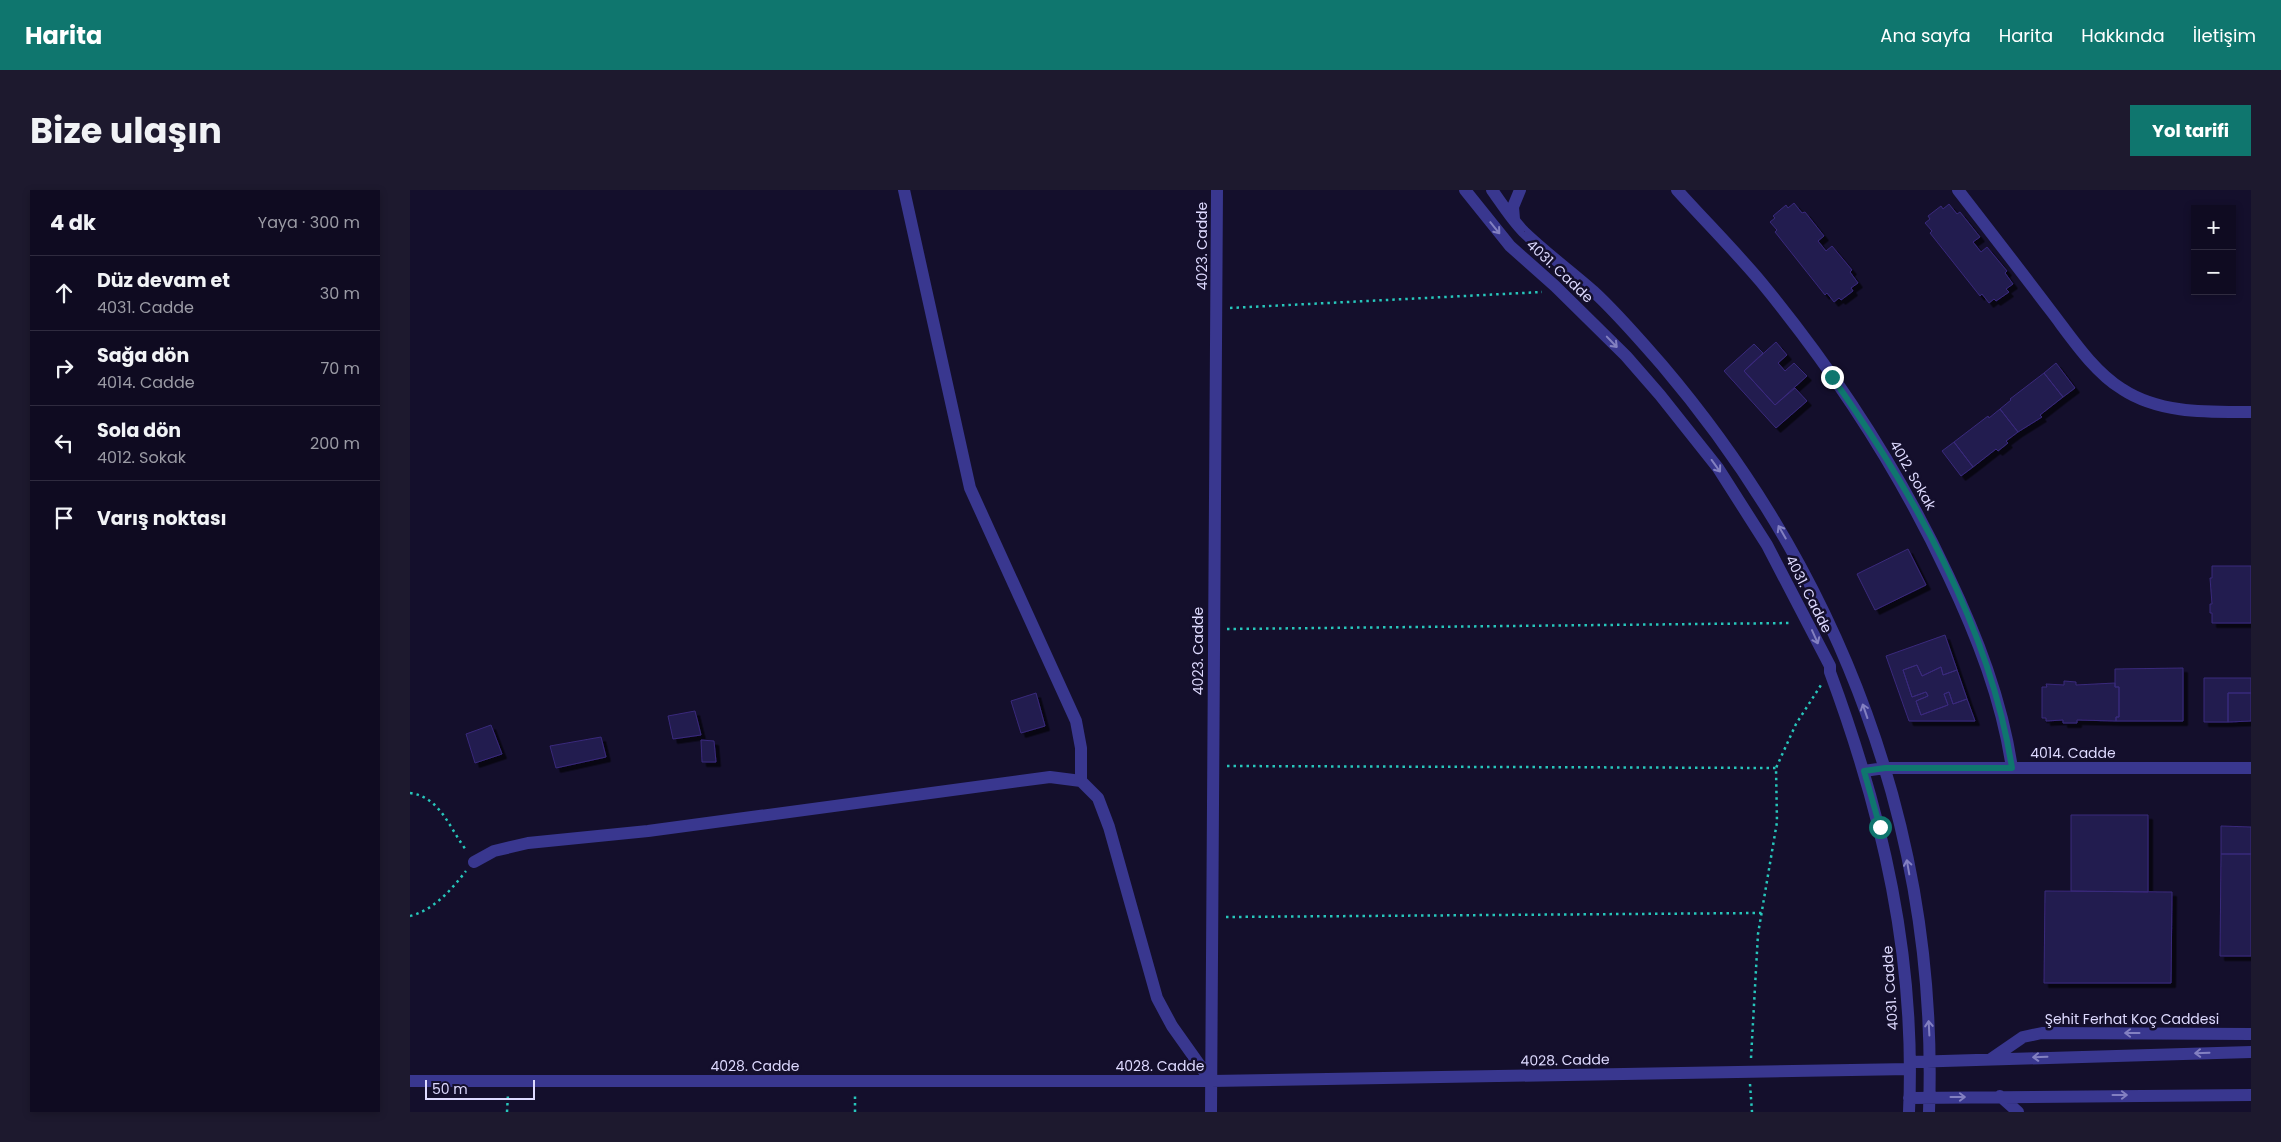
<!DOCTYPE html>
<html lang="tr">
<head>
<meta charset="utf-8">
<style>
  :root { --surface:#0f0b21; --page:#1d192e; --text:#f1f3f6; --muted:#9b9ba5; --line:#2f2b3f; --accent:#0f766e }
  body { margin:0; font-family:Poppins,sans-serif; background:var(--page); color:var(--text) }
  .controls { position:absolute; right:15px; top:15px; display:grid; overflow:hidden; border-radius:0px; box-shadow:0 2px 8px #0003 }
  .controls button { width:45px; height:45px; display:grid; place-items:center; padding:0; border:0; border-bottom:1px solid var(--line); background:var(--surface); color:var(--text); font:25px sans-serif }
  .scale { position:absolute; left:15px; bottom:12px; width:110px; box-sizing:border-box; padding-left:5px; border:2px solid #dedaff; border-top:0; font-size:14px; line-height:18px; white-space:nowrap; color:#dedaff; -webkit-text-stroke:4px #140f2c; paint-order:stroke }
  .stop { position:absolute; width:15px; height:15px; margin:-11px; border:4px solid #0f766e; border-radius:50%; background:#fff }
  .stop.end { background:#0f766e; border-color:#fff; box-shadow:0 1px 5px #0008 }
  .list { margin:0; padding:0; list-style:none }
  h2 { display:flex; justify-content:space-between; align-items:center; height:65px; margin:0; padding:0 20px; font-size:21px }
  h2 small { font-size:16px; font-weight:400; color:var(--muted) }
  .list li { display:grid; grid-template-columns:32px 1fr auto; gap:15px; align-items:center; box-sizing:border-box; height:75px; padding:0 20px; border-top:1px solid var(--line) }
  .list b { display:block; font-size:19px; white-space:nowrap }
  .list p { margin:0; font-size:16px; white-space:nowrap; color:var(--muted) }
  .list em { font-size:16px; font-style:normal; color:var(--muted) }
  .icon { flex:none; width:28px; height:28px; fill:none; stroke:currentColor; stroke-width:2; stroke-linecap:round; stroke-linejoin:round }
  .map { position:relative; flex:none; width:1841px; height:922px; overflow:hidden; border-radius:0px }
  header { display:flex; align-items:center; gap:30px; box-sizing:border-box; height:70px; padding:0 25px; background:var(--accent); color:#fff }
  header strong { font-size:24px }
  nav { display:flex; gap:28px; margin-inline-start:auto; font-size:18px }
  .intro { display:flex; align-items:center; justify-content:space-between; box-sizing:border-box; height:120px; padding:0 30px }
  h1 { margin:0; font-size:35px }
  .button { padding:12px 22px; border-radius:0px; background:var(--accent); color:#fff; font-size:18px; font-weight:700 }
  main { display:flex; gap:30px; padding:0 30px }
  aside { flex:1; background:var(--surface); border-radius:0px; box-shadow:0 2px 8px #0003 }
  .map>svg:first-child { display:block }
  .building { fill:#241a4f; stroke:#392a7c; filter:url(#shadow) }
  .lines { fill:none; stroke-linecap:round; stroke-linejoin:round }
  .path { stroke:#27c6bb; stroke-width:2.5; stroke-dasharray:2.5 4; stroke-linecap:butt }
  .street { stroke:#39378f; stroke-width:12 }
  .oneway { stroke:#8380c1 }
  .route { stroke:#0f766e; stroke-width:6 }
  .labels { text-anchor:middle; dominant-baseline:central; stroke-width:5; stroke-linejoin:round; paint-order:stroke }
  .street-label { font-size:14px; fill:#dedaff; stroke:#140f2c }
</style>
</head>
<body>
<header>
<strong>Harita</strong>
<nav><a>Ana sayfa</a><a>Harita</a><a>Hakkında</a><a>İletişim</a></nav>
</header>
<div class="intro"><h1>Bize ulaşın</h1><a class="button">Yol tarifi</a></div>
<main>
<aside>
<h2>4 dk<small>Yaya · 300 m</small></h2>
<ul class="list">
<li><svg class="icon" aria-label="ahead" viewBox="0 0 24 24"><path d="M12 20V5M6 11l6-6 6 6"/></svg><div><b>Düz devam et</b><p>4031. Cadde</p></div><em>30 m</em></li>
<li><svg class="icon" aria-label="right" viewBox="0 0 24 24"><path d="M7 20v-9h11M14 6l5 5-5 5"/></svg><div><b>Sağa dön</b><p>4014. Cadde</p></div><em>70 m</em></li>
<li><svg class="icon" aria-label="left" viewBox="0 0 24 24"><path d="M17 20v-9H6M10 6l-5 5 5 5"/></svg><div><b>Sola dön</b><p>4012. Sokak</p></div><em>200 m</em></li>
<li><svg class="icon" aria-label="arrive" viewBox="0 0 24 24"><path d="M6 21V4h12l-3 4 3 4H6"/></svg><div><b>Varış noktası</b></div></li>
</ul>
</aside>
<div class="map">
<svg width="1841" height="922" viewBox="0 0 1841 922">
  <defs>
    <filter id="shadow"><feDropShadow dx="4.5" dy="4.5" stdDeviation="0" flood-color="#0009"/></filter>
  </defs>
  <rect width="100%" height="100%" fill="#140f2c"/>
  <path class="building" d="M1384,13L1392,23L1395,22L1414,46L1408,51L1416,61L1422,56L1442,80L1440,82L1448,93L1441,98L1443,101L1431,110L1429,108L1424,112L1417,103L1415,105L1365,42L1367,40L1360,32L1365,28L1363,26L1376,15L1378,18Z
    M1539,14L1547,24L1550,22L1570,47L1563,52L1571,62L1577,57L1597,81L1595,83L1603,94L1596,99L1599,102L1586,111L1584,109L1579,113L1572,104L1570,106L1520,43L1522,41L1515,33L1520,29L1518,26L1531,16L1533,19Z
    M1366,152L1377,165L1368,173L1375,181L1384,173L1397,186L1365,215L1334,181Z
    M1344,154L1353,163L1334,181L1365,215L1385,198L1397,211L1366,238L1314,181Z
    M1646,173L1665,198L1653,207L1634,183Z
    M1634,183L1653,207L1630,225L1632,227L1608,242L1590,219L1601,210L1600,209Z
    M1590,219L1608,242L1596,251L1598,253L1588,261L1586,259L1563,277L1544,252L1578,226L1579,228Z
    M1544,252L1563,277L1551,286L1532,261Z
    M1498,359L1516,395L1465,420L1447,384Z
    M1802,376H1841V433H1802V423H1800V414H1802L1800,388H1802Z
    M1535,445L1547,480L1533,485L1531,477L1512,486L1507,475L1493,480L1502,507L1516,502L1518,506L1506,511L1511,525L1538,515L1534,504L1539,502L1543,514L1557,509L1565,531H1499L1476,466Z
    M1507,475L1512,486L1531,477L1533,485L1547,480L1557,509L1543,514L1539,502L1534,504L1538,515L1511,525L1506,511L1518,506L1516,502L1502,507L1493,480Z
    M1773,478V531H1706V527H1709V497H1705V479Z
    M1794,488H1841V503H1818V532H1794Z
    M1654,491L1666,492V495L1705,493V497H1709V527H1706V531L1667,530V533H1653V530L1636,531V528H1632V497H1637L1636,494L1654,495Z
    M626,503L635,536L611,543L601,511Z
    M1818,503H1841V531L1818,532Z
    M285,521L291,545L263,549L258,526Z
    M81,535L92,564L65,573L56,544Z
    M191,547L196,567L146,578L140,556Z
    M291,550L304,551L306,572H292Z
    M1661,625H1738V702L1661,701Z
    M1811,636L1841,637V664H1811Z
    M1811,664H1841V766H1810Z
    M1635,701L1762,702L1761,793H1634Z"/>
  <g class="lines">
    <path class="path" d="M820,118L1132,102
      M817,439L1382,433
      M817,576L1366,578
      M0,603C31,607 40,640 57,661
      M0,726C24,720 41,700 56,681
      M816,727L1352,723
      M1341,868L1348,744L1367,632L1366,578L1386,534L1411,495
      M1340,894L1342,922
      M97,922L98,904
      M445,922V904"/>
    <path class="street" d="M494,0L560,298L666,531L671,558V591
      M1055,0L1100,56L1145,96L1216,166L1250,205L1308,278L1357,355L1420,476V482C1473,625 1506,768 1499,922
      M1082,0C1092,14 1102,30 1114,42C1136,63 1160,81 1183,101C1207,123 1230,150 1252,175C1431,386 1529,644 1519,922
      M1267,0C1295,31 1324,60 1351,92C1425,182 1489,280 1538,385C1567,446 1592,510 1602,578
      M1548,0C1579,40 1610,80 1641,121C1661,147 1683,181 1712,199C1750,224 1798,222 1841,222
      M1104,29L1103,17L1110,0
      M1454,581L1475,578H1841
      M64,672L84,661L118,653L238,641L640,587L671,591L688,608L699,637L747,808L762,836L801,891
      M1581,869L1613,847L1632,843L1841,844
      M1500,872L1841,862
      M0,891H801L1500,879
      M1590,906L1608,922
      M1499,908L1841,905
      M801,922L807,0"/>
  </g>
  <defs><path id="oneway-shaft" d="M-6 0H5M1.5-3L5.5 0L1.5 3" fill="none" stroke-width="1.6" stroke-linecap="round" stroke-linejoin="round" transform="scale(1.25)"/></defs>
  <g class="oneway">
    <use href="#oneway-shaft" transform="translate(1085 38) rotate(51)"/>
    <use href="#oneway-shaft" transform="translate(1202 152) rotate(46)"/>
    <use href="#oneway-shaft" transform="translate(1306 276) rotate(54)"/>
    <use href="#oneway-shaft" transform="translate(1372 342) rotate(-120)"/>
    <use href="#oneway-shaft" transform="translate(1405 447) rotate(66)"/>
    <use href="#oneway-shaft" transform="translate(1455 521) rotate(-109)"/>
    <use href="#oneway-shaft" transform="translate(1498 677) rotate(-100)"/>
    <use href="#oneway-shaft" transform="translate(1519 838) rotate(-93)"/>
    <use href="#oneway-shaft" transform="translate(1722 843) rotate(-180)"/>
    <use href="#oneway-shaft" transform="translate(1792 863) rotate(178)"/>
    <use href="#oneway-shaft" transform="translate(1630 867) rotate(178)"/>
    <use href="#oneway-shaft" transform="translate(1710 905)"/>
    <use href="#oneway-shaft" transform="translate(1548 907)"/>
  </g>
  <g class="lines">
    <path class="route" d="M1422,187C1503,302 1580,437 1602,578H1475L1454,581L1470,637"/>
  </g>
  <g class="labels">
    <g class="street-label">
      <text transform="translate(792 56) rotate(-90)">4023. Cadde</text>
      <text transform="translate(1150 81) rotate(43)">4031. Cadde</text>
      <text transform="translate(1503 285) rotate(60)">4012. Sokak</text>
      <text transform="translate(1399 404) rotate(63)">4031. Cadde</text>
      <text transform="translate(788 461) rotate(-90)">4023. Cadde</text>
      <text x="1663" y="563">4014. Cadde</text>
      <text transform="translate(1480 798) rotate(-94)">4031. Cadde</text>
      <text x="1722" y="829">Şehit Ferhat Koç Caddesi</text>
      <text transform="translate(1155 870) rotate(-1)">4028. Cadde</text>
      <text x="345" y="876">4028. Cadde</text>
      <text x="750" y="876">4028. Cadde</text>
    </g>
  </g>
</svg>
<div class="controls">
<button>+</button>
<button>−</button>
</div>
<div class="scale">50 m</div>
<div class="stop" style="left:1470px;top:637px"></div>
<div class="stop end" style="left:1422px;top:187px"></div>
</div>
</main>
</body>
</html>
